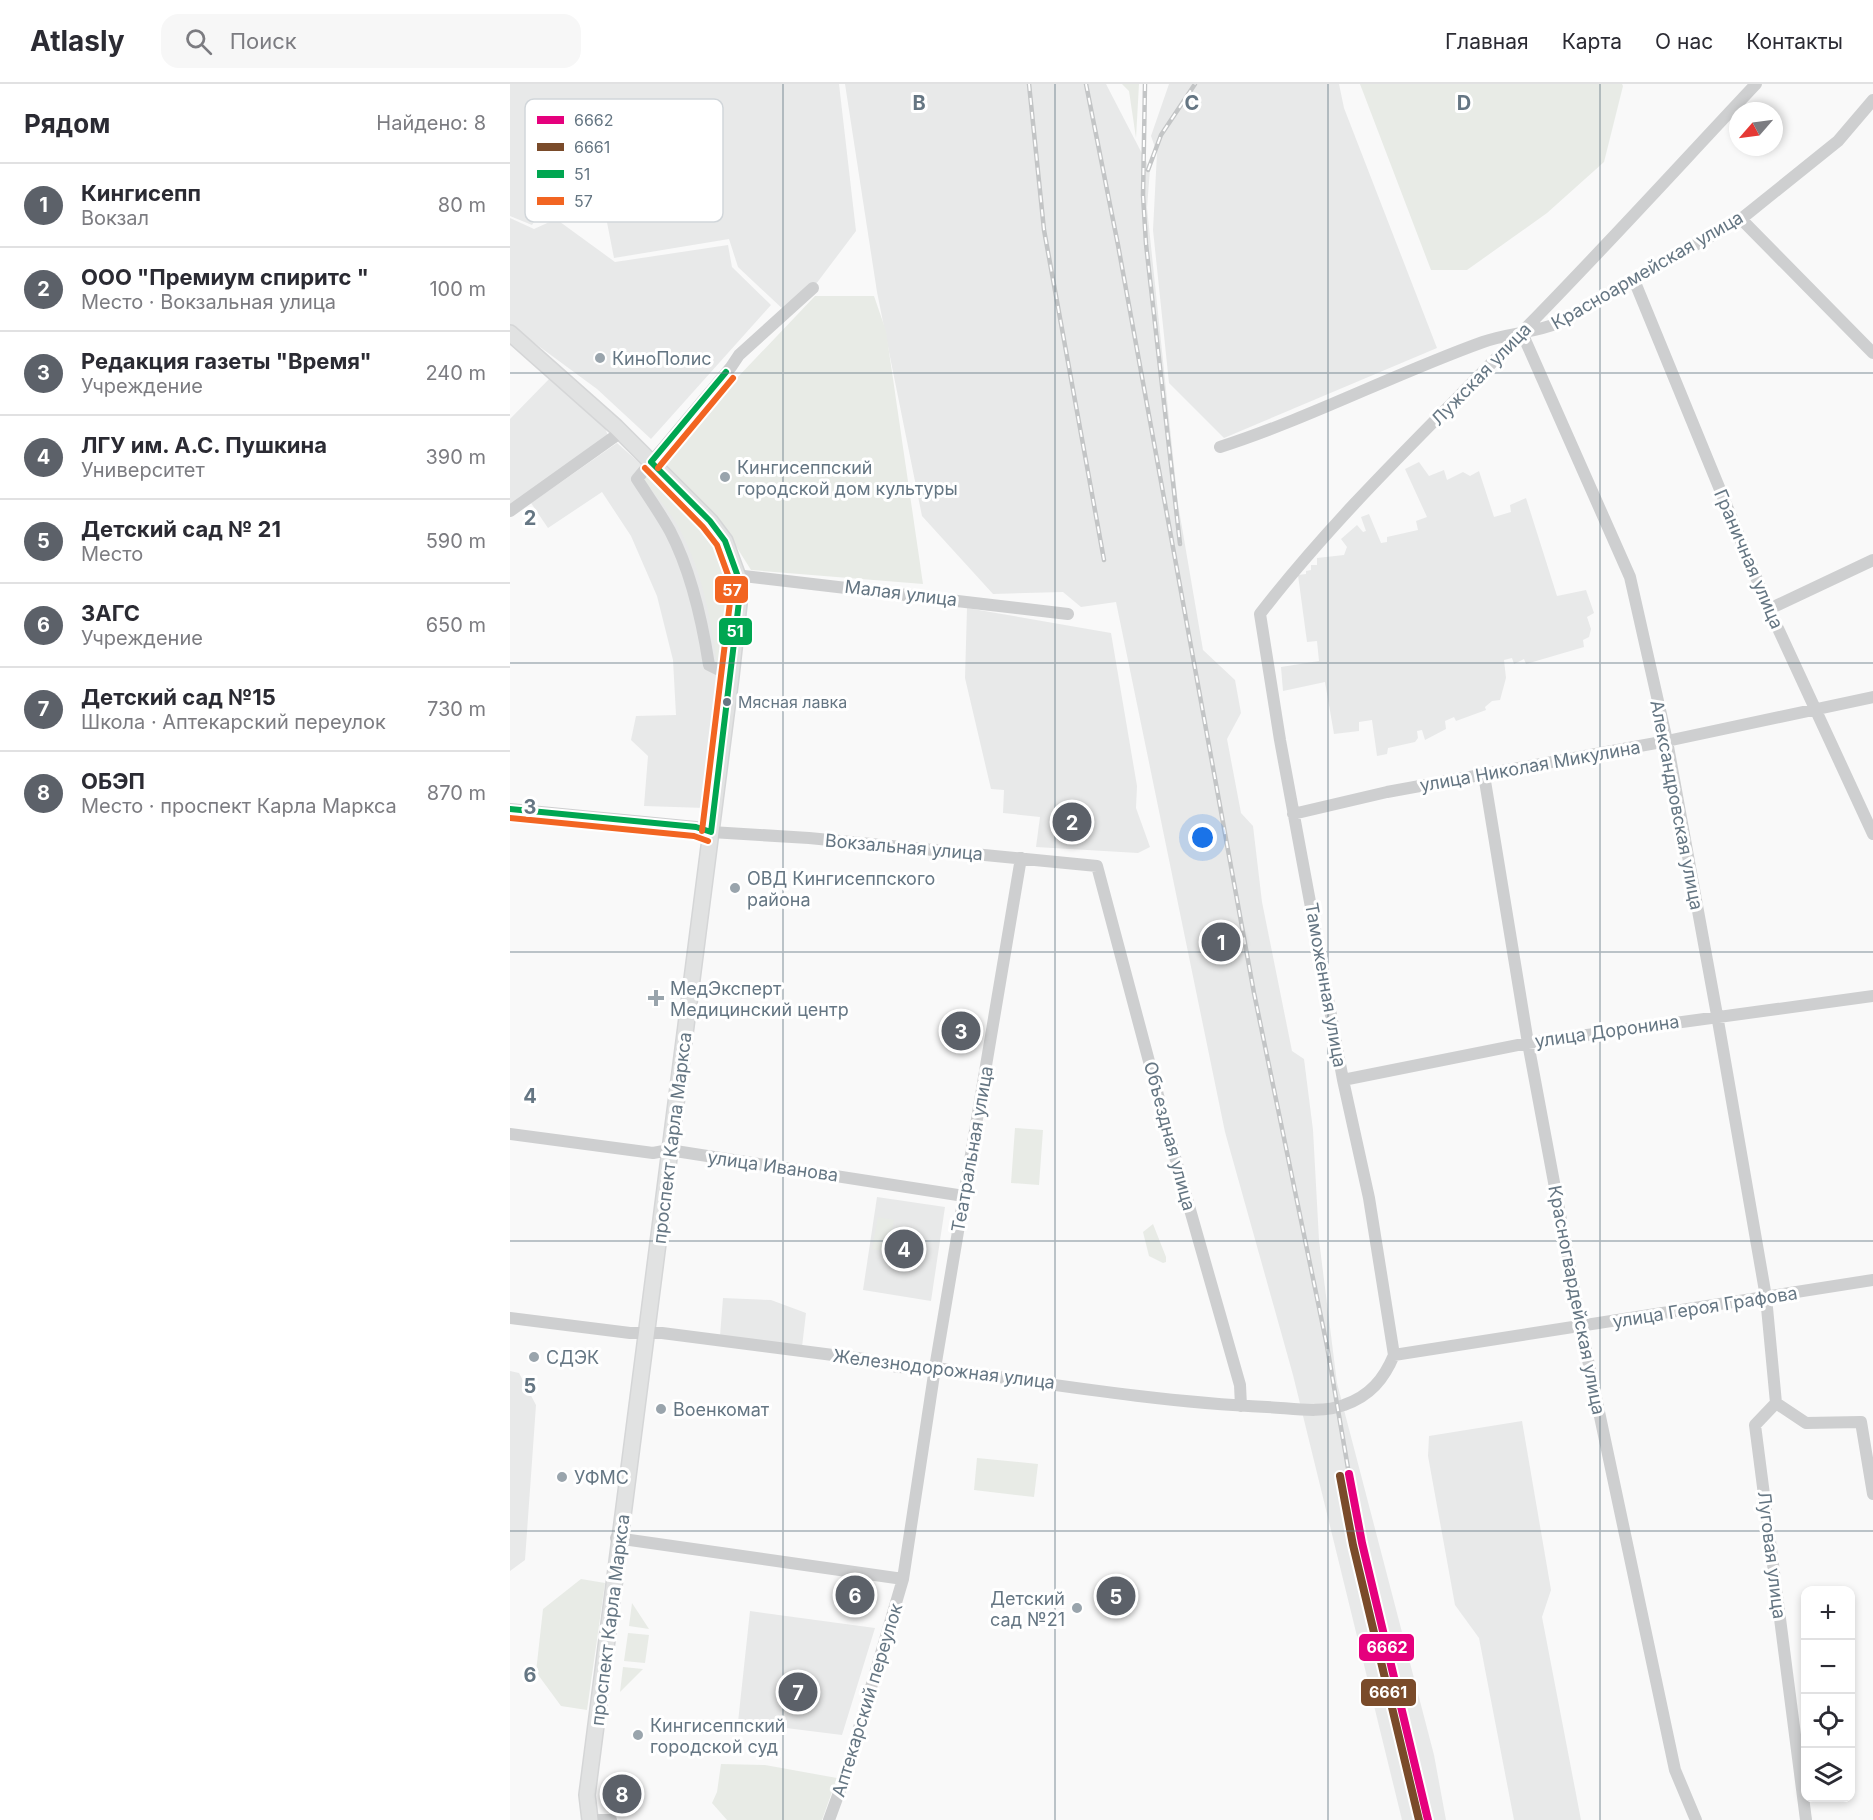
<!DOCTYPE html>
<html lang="ru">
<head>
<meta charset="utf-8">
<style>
  :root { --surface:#fff; --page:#f7f7f7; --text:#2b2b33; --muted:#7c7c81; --line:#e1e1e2; --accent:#5c6169 }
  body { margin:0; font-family:Inter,sans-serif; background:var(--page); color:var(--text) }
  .controls { position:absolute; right:18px; bottom:18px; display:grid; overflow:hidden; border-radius:12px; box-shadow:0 3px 9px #0003 }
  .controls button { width:54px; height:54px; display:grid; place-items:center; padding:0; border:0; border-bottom:2px solid var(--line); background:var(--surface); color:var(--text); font:30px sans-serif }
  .compass { position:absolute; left:1219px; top:18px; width:54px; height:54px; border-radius:50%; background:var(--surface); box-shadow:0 3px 9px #0003; rotate:242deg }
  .you { position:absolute; left:693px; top:754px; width:21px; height:21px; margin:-15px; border:4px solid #fff; border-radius:50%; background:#1a73e8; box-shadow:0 0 0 9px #1a73e833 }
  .badge { display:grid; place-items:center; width:39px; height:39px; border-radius:50%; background:var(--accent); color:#fff; font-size:20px; font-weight:700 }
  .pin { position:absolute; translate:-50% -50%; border:3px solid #fff; box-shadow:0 2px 6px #0006 }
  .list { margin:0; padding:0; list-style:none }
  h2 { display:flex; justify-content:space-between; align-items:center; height:78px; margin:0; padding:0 24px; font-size:26px }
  h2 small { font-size:20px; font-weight:400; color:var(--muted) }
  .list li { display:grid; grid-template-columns:39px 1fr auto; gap:18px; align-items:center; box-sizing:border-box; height:84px; padding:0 24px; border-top:2px solid var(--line) }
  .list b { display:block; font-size:22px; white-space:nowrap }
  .list p { margin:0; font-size:20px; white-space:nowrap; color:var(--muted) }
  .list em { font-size:20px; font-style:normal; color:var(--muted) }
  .icon { flex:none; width:33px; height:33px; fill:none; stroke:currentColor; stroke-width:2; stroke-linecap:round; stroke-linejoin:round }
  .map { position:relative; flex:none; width:1363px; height:1736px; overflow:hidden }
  header { display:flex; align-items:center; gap:36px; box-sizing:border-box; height:84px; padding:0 30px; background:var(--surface); border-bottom:2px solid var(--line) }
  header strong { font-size:28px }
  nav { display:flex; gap:33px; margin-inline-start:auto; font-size:21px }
  .search { width:420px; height:54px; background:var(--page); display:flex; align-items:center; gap:15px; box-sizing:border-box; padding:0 21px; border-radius:18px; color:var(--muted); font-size:22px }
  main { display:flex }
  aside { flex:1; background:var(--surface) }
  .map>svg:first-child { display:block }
  .built { fill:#e8e9e9 }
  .green { fill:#e8ebe6 }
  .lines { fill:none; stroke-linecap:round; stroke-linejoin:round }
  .major-casing { stroke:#d5d6d7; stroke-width:18 }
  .minor { stroke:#cecfd0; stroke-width:12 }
  .major { stroke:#e1e2e2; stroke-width:15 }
  .rail-casing { stroke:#c3c5c6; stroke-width:4.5 }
  .rail { stroke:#fff; stroke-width:2; stroke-dasharray:7; stroke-linecap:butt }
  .bus-1-casing { stroke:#fff; stroke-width:10 }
  .bus-2-casing { stroke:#fff; stroke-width:10 }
  .bus-1 { stroke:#00a651; stroke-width:6 }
  .bus-2 { stroke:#f26522; stroke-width:6 }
  .rail-1-casing { stroke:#fff; stroke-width:12 }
  .rail-2-casing { stroke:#fff; stroke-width:12 }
  .rail-1 { stroke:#e5007d; stroke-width:8 }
  .rail-2 { stroke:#7a4b2a; stroke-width:8 }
  .grid { fill:none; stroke:#657683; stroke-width:1.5; stroke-opacity:0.55 }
  .poi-dot { fill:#99a4ac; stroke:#fff; stroke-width:2 }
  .bus-dot { fill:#657683; stroke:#fff; stroke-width:2 }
  .labels { text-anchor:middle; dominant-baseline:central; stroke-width:6; stroke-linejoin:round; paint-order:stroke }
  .bus-label { font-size:16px; fill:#657683; stroke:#fff; text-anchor:start }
  .street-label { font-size:18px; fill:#657683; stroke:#fff }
  .poi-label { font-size:18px; fill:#657683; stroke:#fff; text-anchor:start }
  .key { fill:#fff; stroke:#d1d6da; stroke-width:1.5 }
  .key-label { font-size:16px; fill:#657683 }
  .grid-label { font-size:20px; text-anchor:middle; font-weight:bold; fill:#657683; stroke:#fff; stroke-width:6; stroke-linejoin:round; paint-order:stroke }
  .line-badge { stroke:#fff; stroke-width:2 }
  .badge-label { font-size:16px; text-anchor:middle; font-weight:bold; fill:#fff }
</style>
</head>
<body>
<header>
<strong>Atlasly</strong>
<div class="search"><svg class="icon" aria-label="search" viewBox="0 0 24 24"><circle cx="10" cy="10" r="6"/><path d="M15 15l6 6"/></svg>Поиск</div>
<nav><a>Главная</a><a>Карта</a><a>О нас</a><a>Контакты</a></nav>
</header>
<main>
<aside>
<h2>Рядом<small>Найдено: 8</small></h2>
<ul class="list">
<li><span class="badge">1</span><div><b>Кингисепп</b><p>Вокзал</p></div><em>80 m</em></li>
<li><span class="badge">2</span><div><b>ООО &quot;Премиум спиритс &quot;</b><p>Место · Вокзальная улица</p></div><em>100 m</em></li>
<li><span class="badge">3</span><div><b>Редакция газеты &quot;Время&quot;</b><p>Учреждение</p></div><em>240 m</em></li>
<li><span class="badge">4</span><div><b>ЛГУ им. А.С. Пушкина</b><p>Университет</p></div><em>390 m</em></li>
<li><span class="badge">5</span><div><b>Детский сад № 21</b><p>Место</p></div><em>590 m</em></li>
<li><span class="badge">6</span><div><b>ЗАГС</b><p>Учреждение</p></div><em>650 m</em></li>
<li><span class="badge">7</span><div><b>Детский сад №15</b><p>Школа · Аптекарский переулок</p></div><em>730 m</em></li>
<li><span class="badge">8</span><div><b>ОБЭП</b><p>Место · проспект Карла Маркса</p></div><em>870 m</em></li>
</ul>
</aside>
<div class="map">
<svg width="1363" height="1736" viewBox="0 0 1363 1736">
  <rect width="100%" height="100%" fill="#f9f9f9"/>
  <path class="built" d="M0,0H329L346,147L303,204L276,228L228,183L219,155L104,174L94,123L56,90L22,141L0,132Z
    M335,0H596L640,85L637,124L668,420L693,566L725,596L731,629L717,655L731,729L743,742L752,818L782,967L794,975L803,1046L809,1156L827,1299L924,1671L936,1736H892L783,1291L715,1048L606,518L571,523L553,508L483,510L412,432L367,208Z
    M659,0H829L834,24L927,264L714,354L659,299L643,146L647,69L641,52Z
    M0,134L24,145L46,135L105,178L218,161L222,183L261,221L141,355L87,305L0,241Z
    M41,293L93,338L98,352L0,422V335Z
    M107,359L195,437L223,551L211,581L195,724L134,722L138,672L121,656L126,632L166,631L163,576L147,512L121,452L92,408L38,444L21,419Z
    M909,378L919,392L934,386L937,396L953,388L960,392L969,387L984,433L1001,428L1000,421L1016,414L1047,512L1076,506L1084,529L1077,533L1081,545L1079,553L1073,556L1074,563L1016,580L1014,575L1004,580L1002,574L994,576L996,594L990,616L982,617L975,623L976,626L946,637L944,633L935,637L936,645L915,656L912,646L907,647L908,654L905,658L878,664L877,670L867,672L862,636L849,638V647L824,650L815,598L773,607L771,583L809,577L807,557L797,558L788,491L796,490V487L801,486V481H807V474L834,471L837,463L831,455L847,441L853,448L856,447L851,433L859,430L871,459L877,458V453L908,446L906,437L917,433L895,385Z
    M457,524L601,549L627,702L626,724L640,763L628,769L526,763L530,733L493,729L494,706L481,705L455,594Z
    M367,1113L435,1123L421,1217L353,1206Z
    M213,1214L261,1216L296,1229L292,1263L210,1252Z
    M0,1287L9,1289L26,1321L15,1476L0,1487Z
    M1012,1337L1041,1506L1032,1533L1071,1736H1004L969,1554L945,1521L918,1372L919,1352Z
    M240,1527L365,1544L332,1651L228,1638Z"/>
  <path class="green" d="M612,0H629L626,54L619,7Z
    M850,0H1112L1113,2L1094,78L1037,129L957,186H921Z
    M305,212H364L376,247L413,500L241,486L214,443L147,378Z
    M139,390C150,401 161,413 173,422C180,428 190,431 196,438C235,477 229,534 211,581L207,580C201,532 190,479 165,437C156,423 145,410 134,396Z
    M505,1044L533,1046L529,1101L501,1099Z
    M368,1133L384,1136L378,1168L362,1165Z
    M643,1140L656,1173V1178L653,1179L639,1172L633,1148Z
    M467,1374L528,1380L524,1413L464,1406Z
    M71,1495L95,1499L77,1626L51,1622L26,1588L33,1525Z
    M122,1519L139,1545L119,1542Z
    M118,1549L139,1551L135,1579L114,1577Z
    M113,1583L133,1585L110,1608Z
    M211,1680L255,1681L327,1694L312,1736H217L202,1719L207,1708Z"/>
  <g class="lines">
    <defs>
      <path id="major" d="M0,249L106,343L200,437L215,457L231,501L221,592L77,1711L80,1736"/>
    </defs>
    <use href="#major" class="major-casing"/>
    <path class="minor" d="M1231,135L1363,269
      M1124,196L1259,525L1363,750
      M1012,249L1120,493L1157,657L1207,931L1256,1213L1266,1319L1245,1341L1296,1736
      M710,363C800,334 884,290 973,258C998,249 1024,249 1048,239L1231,135L1328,57L1363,16
      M0,427L111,348
      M225,491L558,530
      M1259,525L1363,476
      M221,592L199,581C192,536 181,487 160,447C150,429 138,412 127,395L221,283L229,271L303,204
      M974,691L1018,959L1071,1243L1165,1686L1186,1736
      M0,725L186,743L201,748L299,754L587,782L657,1045L730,1301L731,1322
      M783,730L877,708L1157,657L1363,613
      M833,996L1018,959L1363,912
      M0,1050L143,1069L159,1066L454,1112
      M0,1234L120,1249H152L354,1275L387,1283L425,1284C535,1299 646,1318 757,1323C781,1324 811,1330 834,1321C860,1312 874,1295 884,1271
      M884,1271L859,1114L833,996L770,656L750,530C827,430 921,342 1009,251C1090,169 1167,84 1246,0
      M884,1271L1363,1196
      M1266,1319L1296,1339L1351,1338L1363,1410
      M106,1454L393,1495
      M88,1736H101
      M319,1736L334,1695L393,1495L425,1284L511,774"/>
    <use href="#major" class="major"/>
    <defs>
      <path id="rail" d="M519,0L534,146L594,476
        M576,0L608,161L744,909L817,1262L839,1390
        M635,0L633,111L636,160L670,460
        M638,86L651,51L685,0"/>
    </defs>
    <use href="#rail" class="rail-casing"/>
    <use href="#rail" class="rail"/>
    <defs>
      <path id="bus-1" d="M141,378L200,437L215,457L231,501L201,748
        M141,378L216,288
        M0,725L186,743L201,748"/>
      <path id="bus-2" d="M135,384L193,443L207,461L222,502L192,747
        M148,384L223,294
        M0,734L184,752L198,757"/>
    </defs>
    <use href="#bus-1" class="bus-1-casing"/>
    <use href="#bus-2" class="bus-2-casing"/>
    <use href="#bus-1" class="bus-1"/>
    <use href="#bus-2" class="bus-2"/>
    <defs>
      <path id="rail-1" d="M839,1390L852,1459L918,1736"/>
      <path id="rail-2" d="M830,1392L843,1461L909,1736"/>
    </defs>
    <use href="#rail-1" class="rail-1-casing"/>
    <use href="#rail-2" class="rail-2-casing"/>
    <use href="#rail-1" class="rail-1"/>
    <use href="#rail-2" class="rail-2"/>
  </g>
  <path class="grid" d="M273,0V1736M545,0V1736M818,0V1736M1090,0V1736M0,289H1363M0,579H1363M0,868H1363M0,1157H1363M0,1447H1363"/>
  <g class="poi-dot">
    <circle cx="90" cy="274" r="6"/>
    <circle cx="215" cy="393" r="6"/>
    <circle cx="225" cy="804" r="6"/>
    <path d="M143 905h6v6h6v6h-6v6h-6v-6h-6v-6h6z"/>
    <circle cx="24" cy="1273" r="6"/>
    <circle cx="151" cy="1325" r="6"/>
    <circle cx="52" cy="1393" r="6"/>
    <circle cx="567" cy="1524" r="6"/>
    <circle cx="128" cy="1651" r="6"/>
  </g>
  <circle class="bus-dot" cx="217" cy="618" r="5"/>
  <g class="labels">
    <g class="bus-label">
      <text x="228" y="618">Мясная лавка</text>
    </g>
    <g class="street-label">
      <text transform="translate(1137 186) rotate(-30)">Красноармейская улица</text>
      <text transform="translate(971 290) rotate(-46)">Лужская улица</text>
      <text transform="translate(1239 475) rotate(67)">Граничная улица</text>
      <text transform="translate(391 509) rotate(7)">Малая улица</text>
      <text transform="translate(1020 682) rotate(-10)">улица Николая Микулина</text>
      <text transform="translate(1167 721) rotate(79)">Александровская улица</text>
      <text transform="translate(394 763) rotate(5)">Вокзальная улица</text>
      <text transform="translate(816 901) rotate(80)">Таможенная улица</text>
      <text transform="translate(1097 947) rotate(-8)">улица Доронина</text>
      <text transform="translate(660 1052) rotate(75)">Объездная улица</text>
      <text transform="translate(162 1054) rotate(-83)">проспект Карла Маркса</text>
      <text transform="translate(462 1065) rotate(-80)">Театральная улица</text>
      <text transform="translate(263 1082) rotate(8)">улица Иванова</text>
      <text transform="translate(1067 1216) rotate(79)">Красногвардейская улица</text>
      <text transform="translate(1195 1223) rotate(-9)">улица Героя Графова</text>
      <text transform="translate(434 1285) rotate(7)">Железнодорожная улица</text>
      <text transform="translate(1262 1471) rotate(83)">Луговая улица</text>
      <text transform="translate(100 1536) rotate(-83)">проспект Карла Маркса</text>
      <text transform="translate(357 1616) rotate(-73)">Аптекарский переулок</text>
    </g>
    <g class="poi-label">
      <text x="102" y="274">КиноПолис</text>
      <text x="227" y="383">Кингисеппский<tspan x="227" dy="21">городской дом культуры</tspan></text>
      <text x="237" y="794">ОВД Кингисеппского<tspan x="237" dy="21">района</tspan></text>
      <text x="160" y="904">МедЭксперт<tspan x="160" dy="21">Медицинский центр</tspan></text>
      <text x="36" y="1273">СДЭК</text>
      <text x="163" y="1325">Военкомат</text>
      <text x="64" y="1393">УФМС</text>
      <text x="555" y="1514" text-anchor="end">Детский<tspan x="555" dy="21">сад №21</tspan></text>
      <text x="140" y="1641">Кингисеппский<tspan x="140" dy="21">городской суд</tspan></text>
    </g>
  </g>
  <rect x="15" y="15" width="198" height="123" rx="9" class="key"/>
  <rect x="27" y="32" width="27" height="8" fill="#e5007d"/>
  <rect x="27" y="59" width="27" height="8" fill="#7a4b2a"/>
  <rect x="27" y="86" width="27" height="8" fill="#00a651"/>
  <rect x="27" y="113" width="27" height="8" fill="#f26522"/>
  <g class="key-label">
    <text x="64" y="42">6662</text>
    <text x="64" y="69">6661</text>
    <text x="64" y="96">51</text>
    <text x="64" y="123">57</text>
  </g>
  <g class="grid-label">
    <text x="409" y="26">B</text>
    <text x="682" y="26">C</text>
    <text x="954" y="26">D</text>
    <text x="20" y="441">2</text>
    <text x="20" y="730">3</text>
    <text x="20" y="1019">4</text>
    <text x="20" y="1309">5</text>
    <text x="20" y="1598">6</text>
  </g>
  <g class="line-badge">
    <rect x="204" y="491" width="35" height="29" rx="6" fill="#f26522"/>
    <rect x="208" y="533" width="35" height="29" rx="6" fill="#00a651"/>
    <rect x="848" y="1549" width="57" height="29" rx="6" fill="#e5007d"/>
    <rect x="850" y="1594" width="57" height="29" rx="6" fill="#7a4b2a"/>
  </g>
  <g class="badge-label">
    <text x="222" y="512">57</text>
    <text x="225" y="553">51</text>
    <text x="877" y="1569">6662</text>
    <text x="878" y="1614">6661</text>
  </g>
</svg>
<div class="controls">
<button>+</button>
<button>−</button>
<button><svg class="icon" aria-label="locate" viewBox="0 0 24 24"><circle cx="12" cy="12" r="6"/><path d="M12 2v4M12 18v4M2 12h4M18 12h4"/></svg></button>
<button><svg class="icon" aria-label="layers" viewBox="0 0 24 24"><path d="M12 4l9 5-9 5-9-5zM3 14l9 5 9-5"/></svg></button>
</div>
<svg class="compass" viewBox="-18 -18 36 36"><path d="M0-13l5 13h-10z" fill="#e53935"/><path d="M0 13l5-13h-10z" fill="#7c7c81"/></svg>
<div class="you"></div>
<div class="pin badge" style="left:711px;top:858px">1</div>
<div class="pin badge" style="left:562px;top:738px">2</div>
<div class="pin badge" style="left:451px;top:947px">3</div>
<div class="pin badge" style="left:394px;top:1165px">4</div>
<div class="pin badge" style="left:606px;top:1512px">5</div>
<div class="pin badge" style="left:345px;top:1511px">6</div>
<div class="pin badge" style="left:288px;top:1608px">7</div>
<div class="pin badge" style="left:112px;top:1710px">8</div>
</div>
</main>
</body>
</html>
